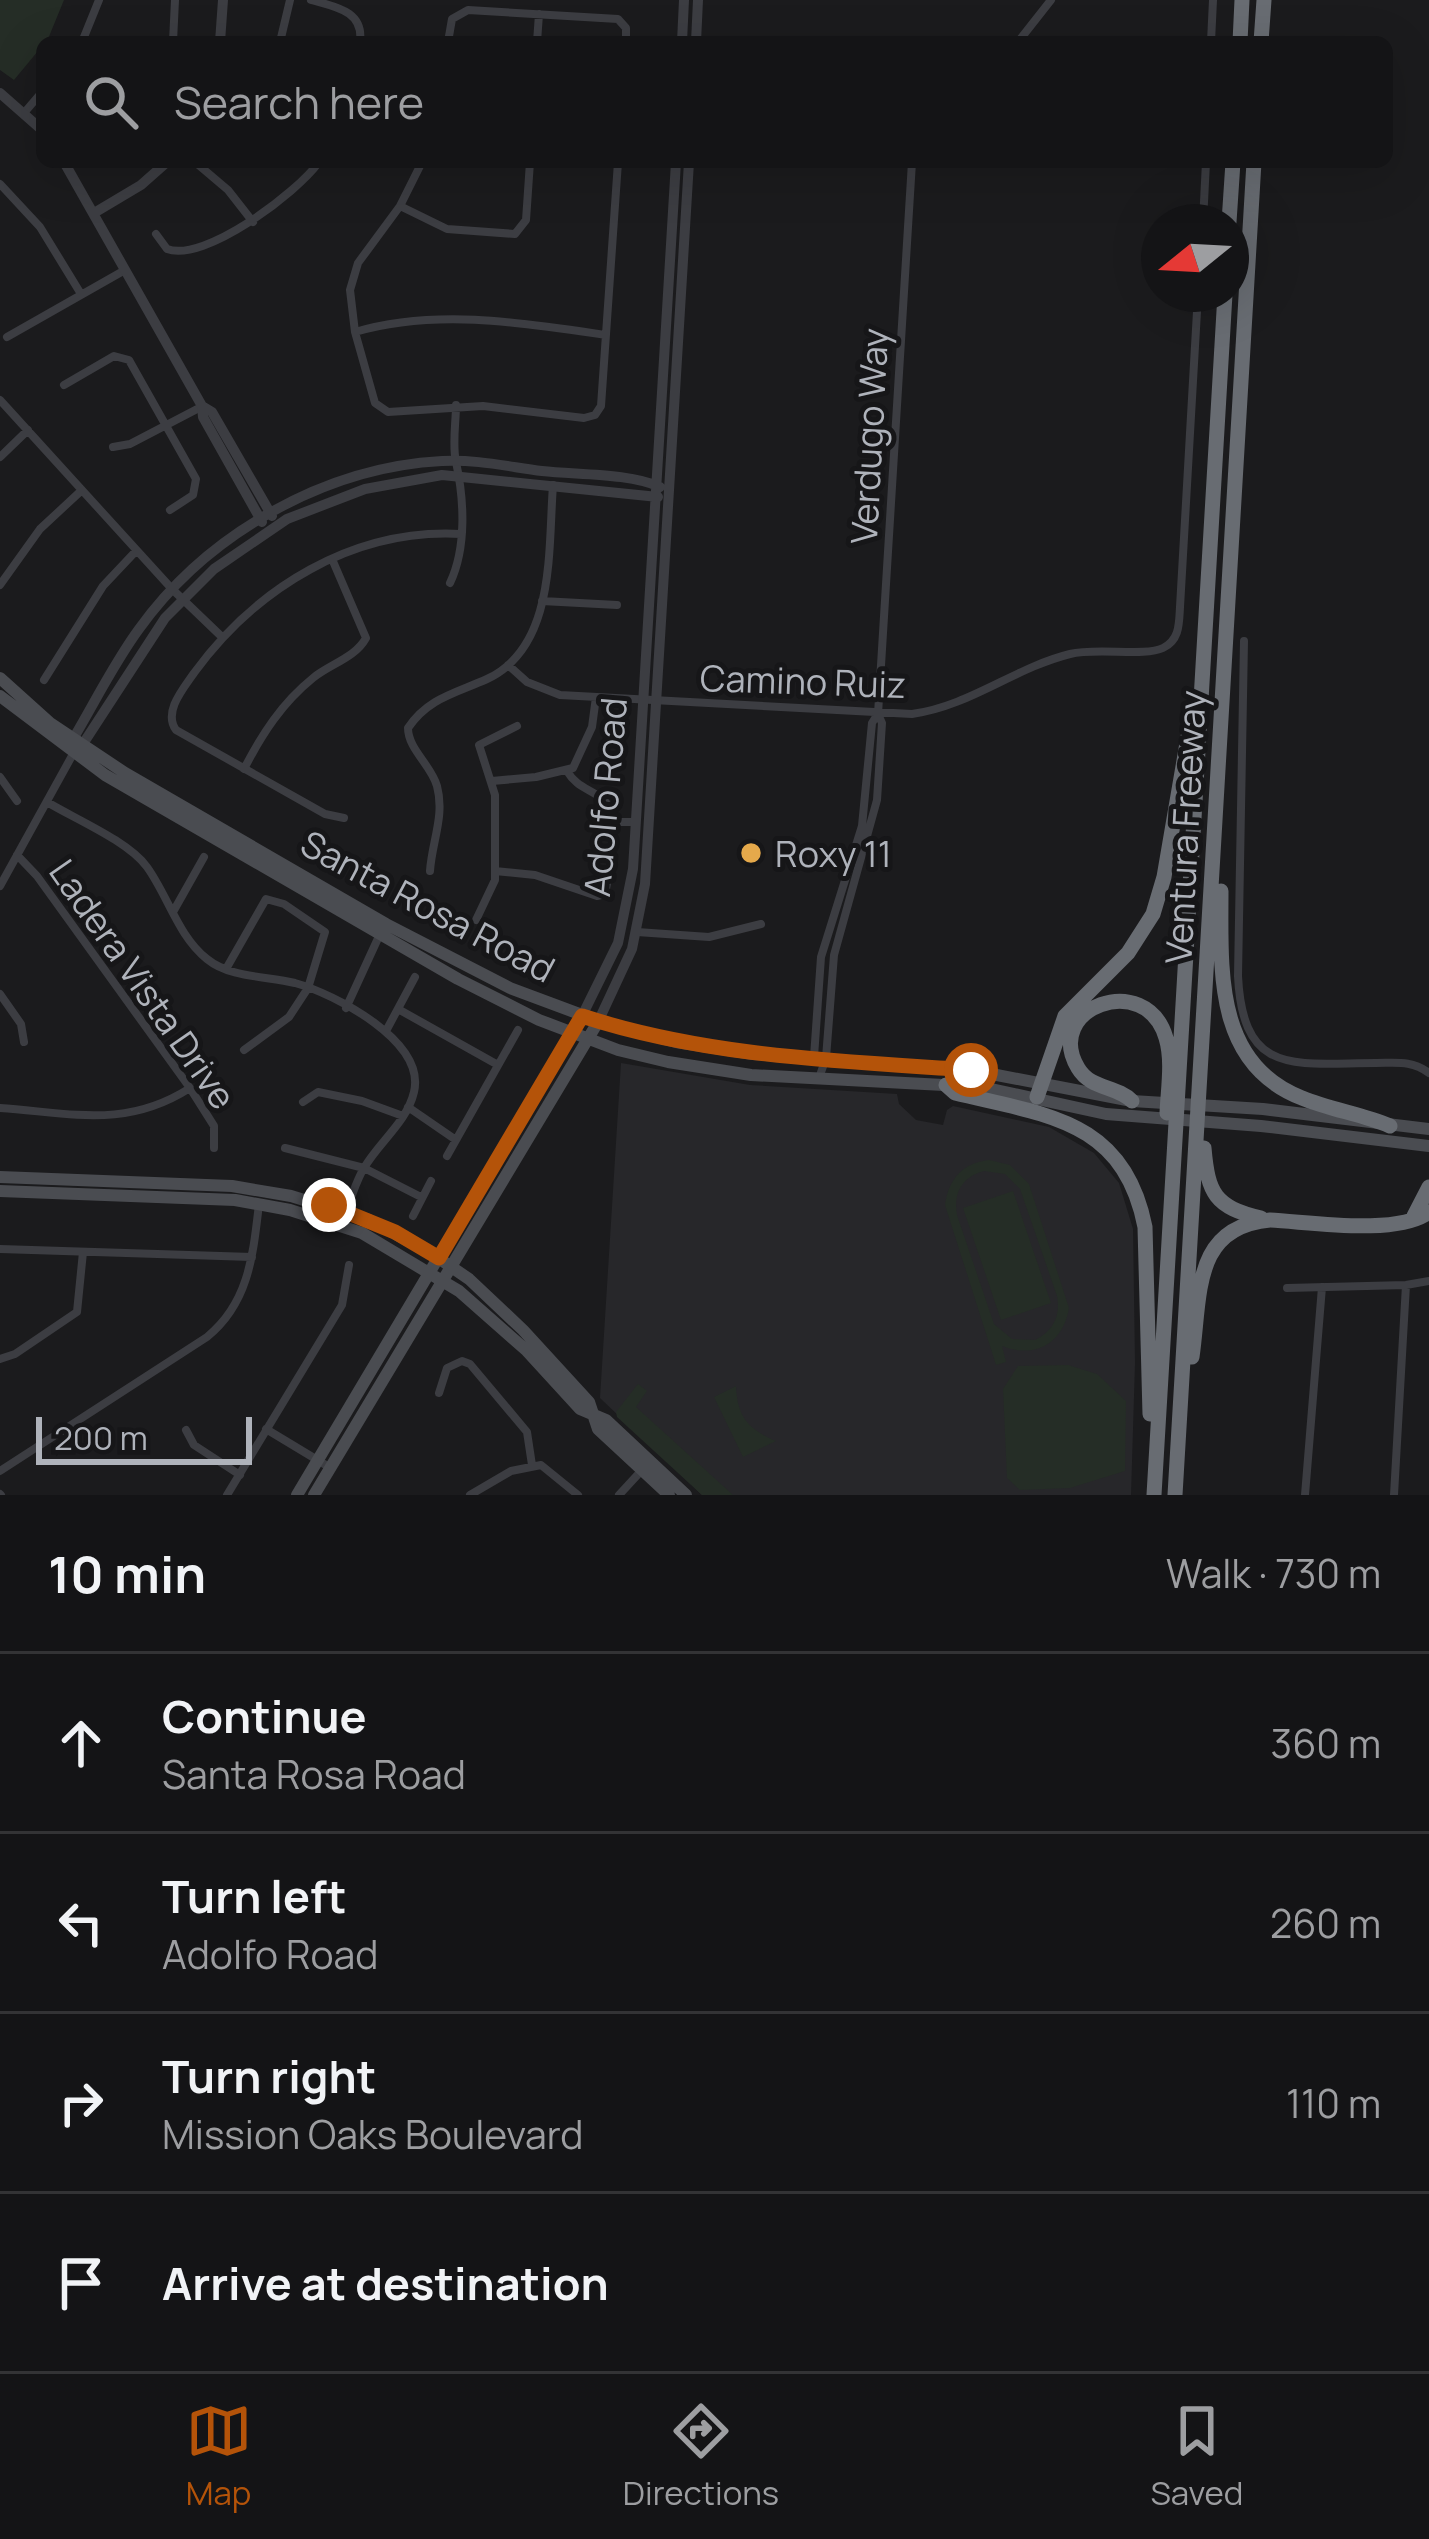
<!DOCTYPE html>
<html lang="en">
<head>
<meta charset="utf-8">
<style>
  :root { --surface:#141416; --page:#212123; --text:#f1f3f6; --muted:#9d9ea1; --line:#333335; --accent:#b45309 }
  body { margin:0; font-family:Manrope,sans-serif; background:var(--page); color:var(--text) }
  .compass { position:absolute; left:1141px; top:204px; width:108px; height:108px; border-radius:50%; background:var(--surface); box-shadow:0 12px 48px #0002; rotate:252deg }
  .scale { position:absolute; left:36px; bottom:30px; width:216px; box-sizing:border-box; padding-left:12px; border:6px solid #afb3bb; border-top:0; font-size:33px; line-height:42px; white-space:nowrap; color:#afb3bb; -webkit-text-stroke:9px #161618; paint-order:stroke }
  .stop { position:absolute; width:36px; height:36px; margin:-27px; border:9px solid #b45309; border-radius:50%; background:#fff }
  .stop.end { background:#b45309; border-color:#fff; box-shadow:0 3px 12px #0008 }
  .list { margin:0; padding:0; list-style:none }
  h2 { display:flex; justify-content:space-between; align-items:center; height:156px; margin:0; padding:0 48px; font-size:51px }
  h2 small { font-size:39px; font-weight:400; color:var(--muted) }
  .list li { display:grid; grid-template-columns:78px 1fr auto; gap:36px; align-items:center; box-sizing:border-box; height:180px; padding:0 48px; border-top:3px solid var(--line) }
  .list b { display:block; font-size:45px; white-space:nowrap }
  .list p { margin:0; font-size:39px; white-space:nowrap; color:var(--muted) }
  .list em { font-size:39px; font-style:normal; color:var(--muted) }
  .icon { flex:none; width:66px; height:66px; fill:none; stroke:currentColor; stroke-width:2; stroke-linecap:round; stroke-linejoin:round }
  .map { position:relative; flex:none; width:1429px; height:1495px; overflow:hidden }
  .search { position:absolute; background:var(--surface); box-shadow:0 12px 48px #0002; left:36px; right:36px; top:36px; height:132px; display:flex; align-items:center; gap:30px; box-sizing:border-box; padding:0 42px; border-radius:18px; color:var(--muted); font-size:45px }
  .sheet { height:876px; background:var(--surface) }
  nav { display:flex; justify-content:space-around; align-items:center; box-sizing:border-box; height:168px; border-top:3px solid var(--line); background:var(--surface); font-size:33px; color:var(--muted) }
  nav a { display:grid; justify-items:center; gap:6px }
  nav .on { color:var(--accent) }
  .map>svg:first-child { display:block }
  .built { fill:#27272a }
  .green { fill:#252d26; fill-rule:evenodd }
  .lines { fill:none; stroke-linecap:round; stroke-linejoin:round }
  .minor { stroke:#3c3d42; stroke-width:8 }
  .tertiary { stroke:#3c3d42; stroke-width:10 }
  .secondary { stroke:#4a4c51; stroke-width:12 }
  .motorway { stroke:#686c72; stroke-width:15 }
  .route { stroke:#b45309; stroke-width:15 }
  .poi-dot { fill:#e5a94b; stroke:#161618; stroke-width:4.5 }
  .labels { text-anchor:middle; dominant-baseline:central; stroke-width:10; stroke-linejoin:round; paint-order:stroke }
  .street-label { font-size:36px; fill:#afb3bb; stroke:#161618 }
  .poi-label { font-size:36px; fill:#afb3bb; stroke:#161618; text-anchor:start }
</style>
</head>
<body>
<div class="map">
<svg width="1429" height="1495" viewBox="0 0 1429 1495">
  <rect width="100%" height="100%" fill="#1b1b1d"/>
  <path class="built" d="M621,1063L750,1085L897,1094L899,1104L916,1120L943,1125L947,1110L953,1106L1049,1127L1094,1153L1119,1183L1133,1229L1135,1363L1131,1495H702L600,1398Z"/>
  <path class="green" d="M0,0H64L48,39L14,80L0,70Z
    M989,1160L1010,1165L1029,1184L1069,1308C1063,1344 1035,1359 1002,1346L1006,1362L996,1365L945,1205C949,1178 963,1163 989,1160ZM984,1171L1005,1174L1020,1189L1057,1296C1061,1316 1053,1331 1035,1340L1012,1339L994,1324L957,1215C953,1193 962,1177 984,1171Z
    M1013,1191L1051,1303L1001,1320L963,1208Z
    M1068,1365L1097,1374L1126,1401L1125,1471L1070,1488L1020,1490L1007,1478L1003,1389L1018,1366Z
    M638,1384L647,1391L636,1407L733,1495H702L617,1417L616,1412Z
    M736,1386C737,1415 747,1429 776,1441L743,1457L714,1397Z"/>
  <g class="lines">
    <path class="minor" d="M311,0C336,7 364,11 360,42
      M82,42L99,0
      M173,42L175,0
      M280,42L290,0
      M448,42L452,19L468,10L618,19L626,28V42
      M537,42L539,14
      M1018,42L1051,0
      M1211,42L1213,0
      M24,113L42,92
      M195,162L228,190L253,222
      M422,162L400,206L358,263L350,290L355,332L375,403L388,412L483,406L584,418L595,415L601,406L618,162
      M0,184L40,227L81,294
      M400,206L447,229L515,234L526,220L530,162
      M1203,222L1206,162
      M156,234L167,249C204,263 297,193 319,162
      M355,332C436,308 525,323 606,335
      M7,337L125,270
      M64,385L114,356L129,360L196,479L193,495L170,510
      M0,400L172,589L222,637
      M113,447L130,444L201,407
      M0,457L28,430
      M450,583C467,547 464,499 456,462C452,445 456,422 456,405
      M0,585L40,529L82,490
      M542,601L617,605
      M1244,641L1238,976C1243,1078 1296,1063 1376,1063C1396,1063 1412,1060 1429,1073
      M508,665L527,682L560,695L912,714C970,706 1014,668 1070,654C1097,647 1144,657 1163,648C1180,640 1179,623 1180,607L1198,294
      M44,680L103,586L136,551
      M244,769C262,734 282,703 313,678C330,664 355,658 366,638L332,559
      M0,777L17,801
      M492,781L536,777L573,768L592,727L596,697
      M47,802C75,819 128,841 147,867C168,896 178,936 207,959C230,978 267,976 295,983C335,994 426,1041 414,1092C407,1122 379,1142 364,1168C356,1181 352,1197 346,1210
      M344,818L325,814L176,730C163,712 183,689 194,673C256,588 353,528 461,534
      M611,822H636
      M17,855L37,876L190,1088L214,1126V1148
      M430,871C432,841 445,816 437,786C431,765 408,749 408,728C428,698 456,693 487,679C556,647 548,550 553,485
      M495,871L535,875L597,896L605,894C609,875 619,813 604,800C589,788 577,788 567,771
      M0,886L73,754
      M173,912L204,857
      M476,920L495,880V795L479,745L517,726
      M637,932L709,937L761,924
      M226,969L266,899L284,904L325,932L308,988L289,1017L244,1050
      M0,994L21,1024L24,1042
      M346,1008L380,934
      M398,1009L498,1065
      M386,1031L415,977
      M814,1057L821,957L862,826L872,723L877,715
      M819,1078L826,1058L834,955L877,800L882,723L878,714L912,162
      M303,1102L318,1092L362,1101L403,1116
      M408,1107L456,1140
      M0,1108C72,1113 126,1129 190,1088
      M285,1148L364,1168L421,1197
      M447,1156L518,1030
      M413,1216L431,1181
      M0,1249L252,1257
      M1287,1288L1406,1285L1429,1281
      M0,1359L15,1354L77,1312L83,1252
      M439,1393L447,1368L462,1361L470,1364L527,1432L532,1465
      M266,1429L329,1467
      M186,1430L194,1445L240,1475
      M0,1471L207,1337C249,1303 253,1255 259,1204
      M0,1494L1,1495
      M227,1495L342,1305L349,1265
      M470,1495L511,1471L541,1465L578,1495
      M619,1495L642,1470
      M1305,1495L1322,1287
      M1394,1495L1406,1285"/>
    <path class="tertiary" d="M220,42L223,0
      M682,42L684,0
      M696,42L698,0
      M0,93L42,130
      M64,162L202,406L203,417L262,522
      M94,213L141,185L167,162
      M202,406L212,412L272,516
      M73,746V739C95,702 114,663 139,629C207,534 325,467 442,461C475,459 510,467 542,471C577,475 630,473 660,487
      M79,750L165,618L214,569L287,519L365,489L442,475L658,497
      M582,1016L618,943L633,869L676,162
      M598,1022L632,949L645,884L689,162"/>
    <path class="secondary" d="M0,678L50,723L125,773L386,924L510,988L609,1025L676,1042L753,1054L971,1070L1132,1101L1263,1109L1429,1129
      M0,696L105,775L458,979L539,1020L618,1050L668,1062L751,1075L982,1087L1106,1114L1261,1126L1429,1146
      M0,1177L232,1186L291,1196L369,1220L431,1253L469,1279L523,1330L589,1402L598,1429L669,1495
      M0,1191L235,1200L290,1210L362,1233L459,1291L526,1350L580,1409L606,1420L686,1495
      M297,1495L575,1028
      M314,1495L598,1022"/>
    <path class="motorway" d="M1240,42L1242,0
      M1261,42L1264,0
      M1229,222L1233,162
      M1221,891C1221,970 1214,1064 1302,1098C1331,1110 1362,1114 1390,1126
      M946,1085L955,1093C1045,1115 1124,1119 1145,1227L1150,1414
      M1037,1097L1065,1016L1128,953L1153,914L1164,877L1192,714
      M1132,1101C1116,1085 1091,1090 1078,1068C1042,1008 1146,969 1166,1038C1173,1061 1168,1089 1167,1113
      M1204,1148C1208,1194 1215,1207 1261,1218
      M1414,1216L1429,1187
      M1192,1357C1201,1295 1192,1227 1270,1220C1311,1222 1397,1236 1429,1212
      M1154,1495L1225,294
      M1175,1495L1254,162"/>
  </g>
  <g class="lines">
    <path class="route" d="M329,1205L395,1232L439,1258L582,1016C708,1057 840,1061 971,1070"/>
  </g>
  <circle class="poi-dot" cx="751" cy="853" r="12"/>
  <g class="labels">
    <g class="street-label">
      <text transform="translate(869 436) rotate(-87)">Verdugo Way</text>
      <text transform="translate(803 681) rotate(2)">Camino Ruiz</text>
      <text transform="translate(605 797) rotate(-85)">Adolfo Road</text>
      <text transform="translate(1185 827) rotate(-87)">Ventura Freeway</text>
      <text transform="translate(428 906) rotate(28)">Santa Rosa Road</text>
      <text transform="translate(143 984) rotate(55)">Ladera Vista Drive</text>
    </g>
    <g class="poi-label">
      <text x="775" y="853">Roxy 11</text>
    </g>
  </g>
</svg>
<svg class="compass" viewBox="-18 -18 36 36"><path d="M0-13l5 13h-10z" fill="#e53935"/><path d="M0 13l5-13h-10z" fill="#9d9ea1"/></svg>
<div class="scale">200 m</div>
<div class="stop" style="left:971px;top:1070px"></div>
<div class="stop end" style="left:329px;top:1205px"></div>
<div class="search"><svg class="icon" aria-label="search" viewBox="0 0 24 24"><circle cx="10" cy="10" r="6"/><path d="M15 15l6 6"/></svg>Search here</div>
</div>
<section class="sheet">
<h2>10 min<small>Walk · 730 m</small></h2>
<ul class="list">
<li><svg class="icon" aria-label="ahead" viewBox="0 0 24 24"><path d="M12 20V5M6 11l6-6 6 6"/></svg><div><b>Continue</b><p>Santa Rosa Road</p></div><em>360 m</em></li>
<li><svg class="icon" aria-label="left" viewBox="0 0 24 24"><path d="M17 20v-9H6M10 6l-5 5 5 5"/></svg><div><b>Turn left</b><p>Adolfo Road</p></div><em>260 m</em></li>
<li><svg class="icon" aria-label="right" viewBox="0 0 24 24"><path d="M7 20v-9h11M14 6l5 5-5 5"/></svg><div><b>Turn right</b><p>Mission Oaks Boulevard</p></div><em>110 m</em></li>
<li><svg class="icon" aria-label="arrive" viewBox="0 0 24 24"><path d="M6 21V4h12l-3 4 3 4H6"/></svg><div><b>Arrive at destination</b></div></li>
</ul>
</section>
<nav>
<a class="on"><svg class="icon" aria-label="map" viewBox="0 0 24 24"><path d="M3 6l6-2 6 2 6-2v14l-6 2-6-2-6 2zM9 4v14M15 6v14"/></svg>Map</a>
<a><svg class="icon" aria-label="directions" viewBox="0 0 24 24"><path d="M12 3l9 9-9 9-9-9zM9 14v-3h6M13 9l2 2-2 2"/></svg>Directions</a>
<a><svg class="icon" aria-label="saved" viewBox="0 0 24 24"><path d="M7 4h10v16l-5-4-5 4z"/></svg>Saved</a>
</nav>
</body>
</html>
